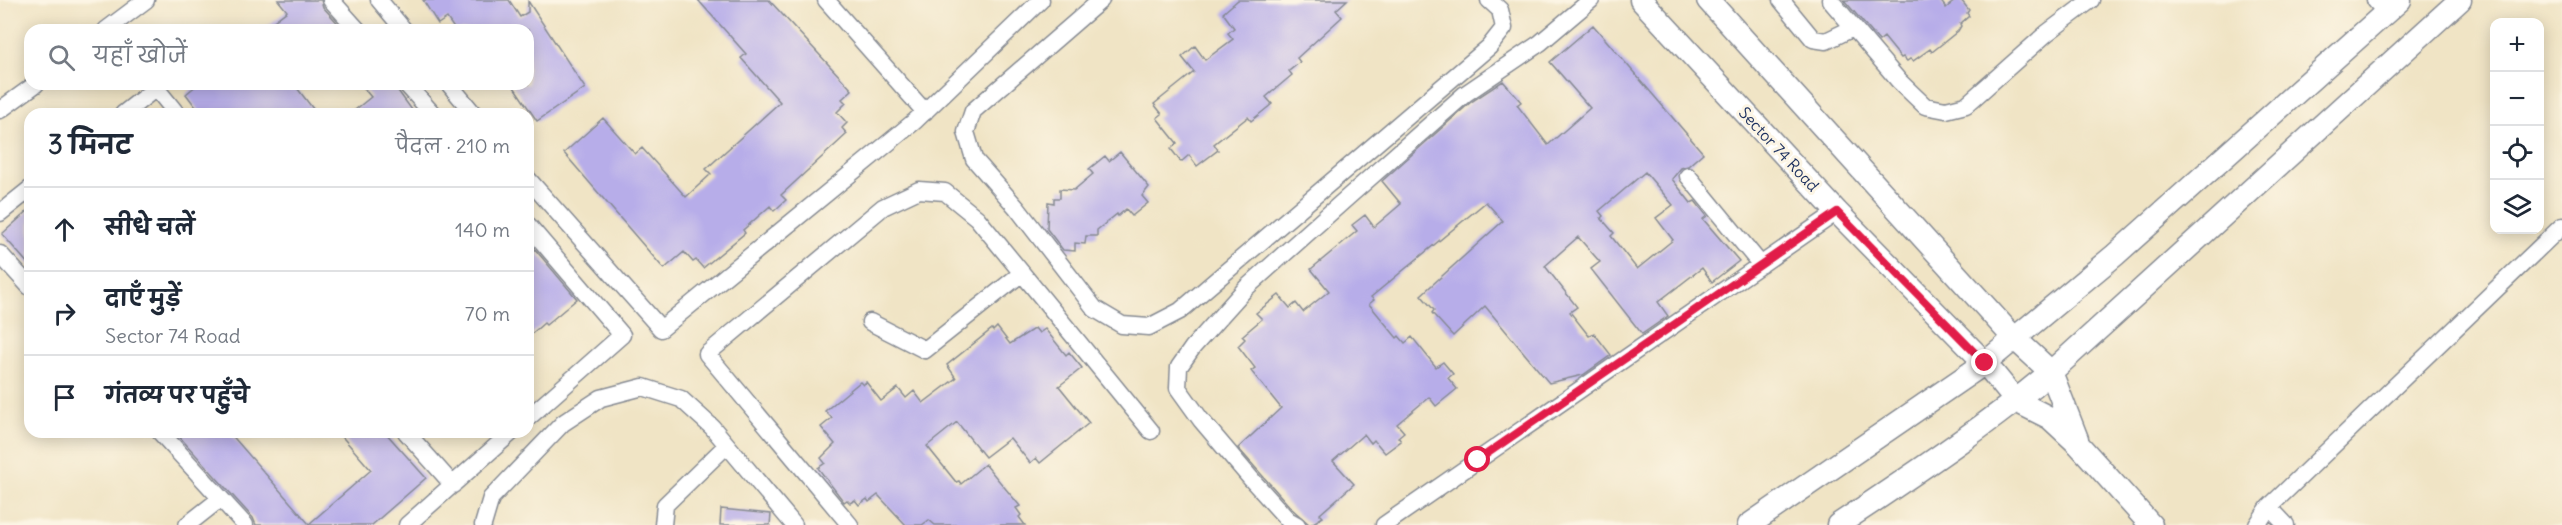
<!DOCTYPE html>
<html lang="hi">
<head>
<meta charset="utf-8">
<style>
  :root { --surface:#fff; --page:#f6f6f7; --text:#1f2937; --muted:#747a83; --line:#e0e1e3 }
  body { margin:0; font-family:Delius,"Playpen Sans Deva",sans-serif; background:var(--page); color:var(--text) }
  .controls { position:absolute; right:18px; top:18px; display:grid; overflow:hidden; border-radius:12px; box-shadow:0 3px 15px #0003 }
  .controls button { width:54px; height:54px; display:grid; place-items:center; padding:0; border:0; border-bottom:2px solid var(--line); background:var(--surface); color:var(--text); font:30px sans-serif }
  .stop { position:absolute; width:18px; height:18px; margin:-14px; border:4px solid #e11d48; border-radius:50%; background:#fff }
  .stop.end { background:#e11d48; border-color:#fff; box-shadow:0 2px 6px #0008 }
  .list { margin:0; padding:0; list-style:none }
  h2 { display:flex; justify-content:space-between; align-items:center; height:78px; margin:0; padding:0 24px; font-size:26px }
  h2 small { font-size:20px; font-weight:400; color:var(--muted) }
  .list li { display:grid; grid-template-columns:39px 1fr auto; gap:18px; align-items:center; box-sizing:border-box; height:84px; padding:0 24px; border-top:2px solid var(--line) }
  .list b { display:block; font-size:22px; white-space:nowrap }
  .list p { margin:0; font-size:20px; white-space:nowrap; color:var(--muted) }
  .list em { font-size:20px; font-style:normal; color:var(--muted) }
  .icon { flex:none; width:33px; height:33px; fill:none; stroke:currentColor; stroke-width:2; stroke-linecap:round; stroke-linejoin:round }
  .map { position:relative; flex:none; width:2562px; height:525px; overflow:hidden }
  .search { position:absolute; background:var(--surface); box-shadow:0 3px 15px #0003; left:24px; top:24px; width:510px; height:66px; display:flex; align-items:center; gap:15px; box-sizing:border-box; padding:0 21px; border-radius:18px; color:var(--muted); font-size:22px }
  .panel { position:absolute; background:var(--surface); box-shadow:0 3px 15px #0003; left:24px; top:108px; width:510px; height:330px; border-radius:18px }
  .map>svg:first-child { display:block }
  .building { fill:#b7ade9; fill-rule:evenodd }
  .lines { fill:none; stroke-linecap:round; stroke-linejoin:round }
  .street-casing { stroke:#868a92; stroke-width:19 }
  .secondary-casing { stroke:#868a92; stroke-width:25 }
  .street { stroke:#fff; stroke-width:16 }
  .secondary { stroke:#fff; stroke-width:22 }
  .route { stroke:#e11d48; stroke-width:8 }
  .labels { text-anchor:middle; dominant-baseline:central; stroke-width:6; stroke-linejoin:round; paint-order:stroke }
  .street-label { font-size:16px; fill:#1b2f5e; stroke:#fcf5e5 }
</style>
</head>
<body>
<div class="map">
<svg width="2562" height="525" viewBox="0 0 2562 525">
  <rect width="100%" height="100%" fill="#fcf5e5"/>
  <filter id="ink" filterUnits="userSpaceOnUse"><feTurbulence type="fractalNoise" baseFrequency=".0167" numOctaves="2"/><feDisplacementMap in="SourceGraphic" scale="12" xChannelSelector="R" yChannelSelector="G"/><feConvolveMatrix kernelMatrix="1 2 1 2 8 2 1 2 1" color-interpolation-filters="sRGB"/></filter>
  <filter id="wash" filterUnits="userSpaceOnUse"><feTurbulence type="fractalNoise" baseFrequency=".008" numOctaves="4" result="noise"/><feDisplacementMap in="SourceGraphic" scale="24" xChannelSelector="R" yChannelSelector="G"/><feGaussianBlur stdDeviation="1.35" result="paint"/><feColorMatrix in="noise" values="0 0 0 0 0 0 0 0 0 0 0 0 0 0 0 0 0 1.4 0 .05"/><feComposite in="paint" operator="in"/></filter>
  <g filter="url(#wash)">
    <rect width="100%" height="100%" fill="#f0e4c5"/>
    <g id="blocks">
      <path class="building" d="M278,0H321L323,7L344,30H262L287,11Z
        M423,0H509L520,17L528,12V1L585,88L537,121L512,84H528V30H455L447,18L438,24Z
        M698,0H769L852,90L842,99L846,103L837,112L847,123L842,128L847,134L781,195L786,200L774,211L770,206L743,230L745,233L703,268L696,260L693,262L684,252L664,269L564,153L603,118L635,154L642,148L686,197L711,174L706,169L780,102L741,58L746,54Z
        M1238,0H1347L1336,10L1342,17L1297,58L1300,62L1289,71L1292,75L1266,97L1272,104L1251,121L1248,117L1214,144L1218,150L1197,166L1189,155L1181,162L1171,149L1177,143L1157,118L1162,114L1154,104L1194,72L1182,57L1195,46L1205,60L1233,39L1228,33L1234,28L1223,13Z
        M1844,0H1940L1946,8L1956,0H1961L1969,10L1967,13L1969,16L1960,24L1961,26L1958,31L1932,52L1930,49L1913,61L1910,59L1907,61L1903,57L1901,58L1884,37L1879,41Z
        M1593,25L1703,153L1688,166L1681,168L1672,179L1691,203L1695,201L1707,216L1703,219L1739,261L1712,282L1702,268L1658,302L1668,316L1642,334L1591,269L1600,262L1578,237L1545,266L1577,307L1570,312L1589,336L1594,333L1611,355L1583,375L1549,383L1485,306L1453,336L1432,313L1434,310L1421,295L1503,221L1486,202L1371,297L1374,300L1369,304L1397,338L1399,336L1405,343L1412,337L1436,367L1443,362L1453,374L1448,378L1457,389L1436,406L1429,397L1397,424L1404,432L1398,437L1401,441L1385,453L1374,440L1371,443L1364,434L1333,461L1354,484L1320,514L1323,517L1310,525L1292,509L1238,448L1281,408L1251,371L1255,368L1238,346L1245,339L1242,336L1262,319L1256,313L1279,295L1290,308L1296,303L1303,312L1329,291L1311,269L1357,231L1352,225L1365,215L1374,227L1401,204L1382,181L1471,102L1503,81L1521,102L1517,105L1548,145L1590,108L1550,62ZM1645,172L1673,205L1656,218L1673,240L1637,269L1611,236L1614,233L1601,218L1603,216L1599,211Z
        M198,84H294L317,114H201L186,94Z
        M360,84H393L415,114H350L371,97Z
        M1120,152L1149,187L1142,196L1148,203L1132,216L1126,209L1118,216L1117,214L1097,230V236H1086L1085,244L1075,243V251L1063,250L1047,229L1048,202L1054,203V198H1060V189L1074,190L1093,174L1089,169L1105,156L1109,161Z
        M30,209V266L2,234Z
        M528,241L577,299L546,325L544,323L528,337Z
        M997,327L1010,344L1035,328L1039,333L1045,329L1066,355L1069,352L1082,368L1059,386L1089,423L1040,463L1036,458L1030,463L1010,438L985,457L957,422L927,446L956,482L959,481L961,484L985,464L1020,506L1016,508L1021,515L1019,517L1025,525H935L929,520L922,525H906L878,495L869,502L867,499L859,505L855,500L850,503L847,500L844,502L818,468L825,463L821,458L835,444L821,427L832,418L825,411L860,382L863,385L866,382L881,401L898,388L906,398L914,391L923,403L956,378L947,365L992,329L993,331Z
        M175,432H229L309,524L371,470L338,432H385L426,478L372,525H256L253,518Z
        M721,509L771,514L770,525H720Z"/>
    </g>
  </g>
  <g filter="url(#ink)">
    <use href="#blocks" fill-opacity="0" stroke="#868a92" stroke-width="1.5"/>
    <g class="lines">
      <defs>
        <path id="street" d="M331,0L358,30
          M379,0L404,30
          M826,0L925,112
          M1101,0L973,111L966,132L974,159L1017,208L1095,309L1122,325L1149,327L1180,311L1489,47L1504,28L1500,10L1489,0
          M1781,0L1813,39L1826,41L1853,28
          M1830,0L1899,81L1925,106L1946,110L1966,105L2047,33L2091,0
          M2375,0L2386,13
          M106,30L146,0
          M406,84L433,114
          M449,84L474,114
          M0,110L36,84
          M123,114L156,88L177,114
          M1688,176L1761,265
          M528,179L661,329L915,121L1041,0
          M0,213L30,189
          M528,225L622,335L528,418
          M0,254L30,287
          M870,322L925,350L1022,273
          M160,432L245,525
          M406,432L453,485
          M2269,507L2286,525
          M187,525L220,499
          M407,525L512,432
          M483,525L491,498L563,423L601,398L643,387L681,399L712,427L794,525
          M663,525L665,505L727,445
          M850,525L707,354L883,207L919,190L945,192L977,218L1151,431
          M1297,525L1288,520L1252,480L1201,420L1178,388L1179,367L1193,347L1246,288L1348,197L1465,94L1540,43L1591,0
          M1384,525L1837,212
          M2257,525L2269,507L2562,226"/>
        <path id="secondary" d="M1641,0L1837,212L1985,363L2016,401L2050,418L2078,444L2151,525
          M1708,0L2013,337L2051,372L2077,439
          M1749,525L1985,363L2115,255L2400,0
          M1838,525C1911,476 1984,428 2051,372L2460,0"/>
      </defs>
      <use href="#street" class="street-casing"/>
      <use href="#secondary" class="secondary-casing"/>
      <use href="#street" class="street"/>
      <use href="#secondary" class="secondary"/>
    </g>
  </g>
  <g class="lines" filter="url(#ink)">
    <path class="route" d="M1478,460L1837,212L1985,363"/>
  </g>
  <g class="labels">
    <g class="street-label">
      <text transform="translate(1779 149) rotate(47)">Sector 74 Road</text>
    </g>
  </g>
</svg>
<div class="controls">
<button>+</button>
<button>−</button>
<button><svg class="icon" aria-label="locate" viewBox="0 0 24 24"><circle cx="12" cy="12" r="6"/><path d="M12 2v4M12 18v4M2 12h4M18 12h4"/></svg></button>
<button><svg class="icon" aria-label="layers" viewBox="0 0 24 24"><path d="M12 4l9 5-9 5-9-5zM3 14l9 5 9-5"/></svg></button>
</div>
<div class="stop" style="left:1478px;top:460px"></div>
<div class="stop end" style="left:1985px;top:363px"></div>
<div class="search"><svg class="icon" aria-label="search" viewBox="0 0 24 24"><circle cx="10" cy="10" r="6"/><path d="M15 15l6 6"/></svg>यहाँ खोजें</div>
<section class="panel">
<h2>3 मिनट<small>पैदल · 210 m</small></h2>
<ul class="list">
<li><svg class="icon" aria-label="ahead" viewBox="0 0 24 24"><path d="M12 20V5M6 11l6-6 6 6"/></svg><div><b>सीधे चलें</b></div><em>140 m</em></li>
<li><svg class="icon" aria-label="right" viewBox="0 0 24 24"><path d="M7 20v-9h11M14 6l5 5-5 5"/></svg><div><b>दाएँ मुड़ें</b><p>Sector 74 Road</p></div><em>70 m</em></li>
<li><svg class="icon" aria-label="arrive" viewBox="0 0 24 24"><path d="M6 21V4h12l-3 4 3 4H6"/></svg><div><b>गंतव्य पर पहुँचे</b></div></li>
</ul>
</section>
</div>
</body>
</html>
